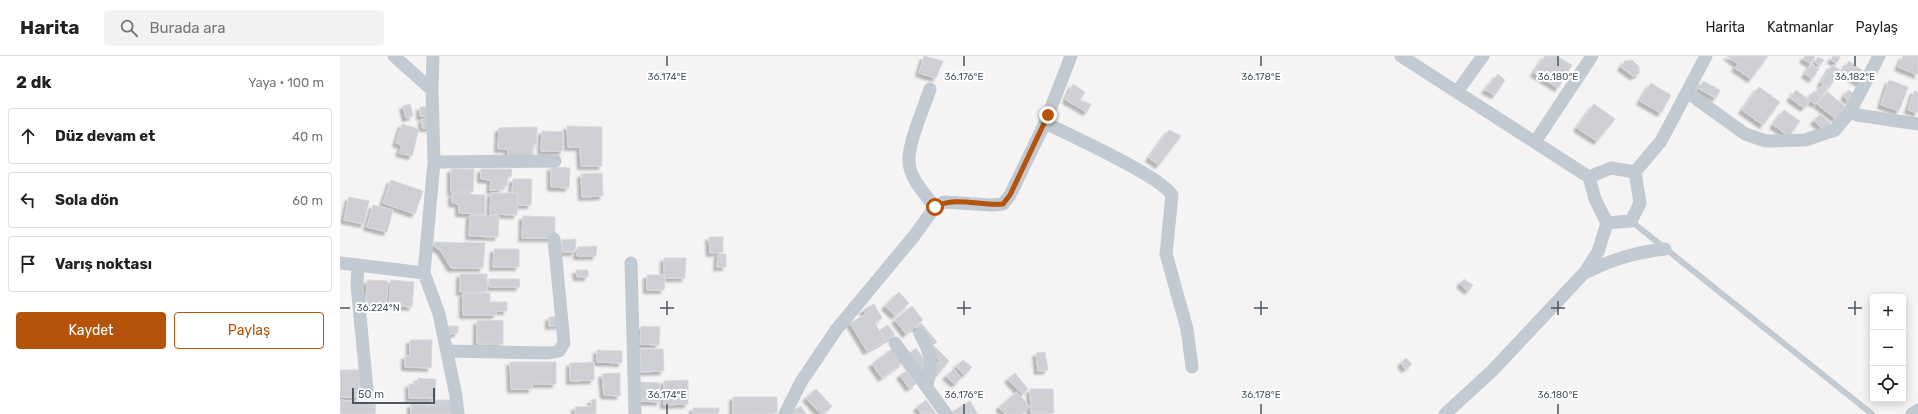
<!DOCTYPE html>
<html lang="tr">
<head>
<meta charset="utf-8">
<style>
  :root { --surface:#fff; --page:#f2f2f2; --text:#222; --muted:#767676; --line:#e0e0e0; --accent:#b45309 }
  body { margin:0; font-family:Rubik,sans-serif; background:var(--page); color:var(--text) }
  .controls { position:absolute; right:12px; bottom:12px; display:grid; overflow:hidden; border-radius:4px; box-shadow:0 2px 10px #0003 }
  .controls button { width:36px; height:36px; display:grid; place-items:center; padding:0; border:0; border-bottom:1px solid var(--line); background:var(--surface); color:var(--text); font:20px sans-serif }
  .scale { position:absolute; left:12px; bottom:10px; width:83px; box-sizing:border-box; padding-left:4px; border:2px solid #4a5661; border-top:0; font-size:11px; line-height:14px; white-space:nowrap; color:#4a5661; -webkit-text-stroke:3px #fff; paint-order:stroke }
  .stop { position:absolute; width:12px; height:12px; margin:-9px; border:3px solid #b45309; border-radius:50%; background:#fff }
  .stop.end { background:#b45309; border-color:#fff; box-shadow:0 1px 4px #0008 }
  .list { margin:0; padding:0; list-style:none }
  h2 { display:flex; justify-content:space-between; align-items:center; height:52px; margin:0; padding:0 16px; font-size:17px }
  h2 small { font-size:13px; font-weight:400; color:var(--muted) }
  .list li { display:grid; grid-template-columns:26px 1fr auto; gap:12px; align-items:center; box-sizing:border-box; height:56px; margin:0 8px 8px; padding:0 8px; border:1px solid var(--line); border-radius:4px }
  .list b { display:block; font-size:15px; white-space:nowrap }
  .list em { font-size:13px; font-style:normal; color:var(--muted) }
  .actions { display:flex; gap:8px; padding:12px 16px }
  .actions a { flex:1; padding:9px 0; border:1px solid var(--accent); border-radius:4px; text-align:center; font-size:14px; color:var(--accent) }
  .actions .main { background:var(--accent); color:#fff }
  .icon { flex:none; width:22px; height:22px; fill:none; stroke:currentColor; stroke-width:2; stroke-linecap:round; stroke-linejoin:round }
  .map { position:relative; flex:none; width:1578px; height:358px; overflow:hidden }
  header { display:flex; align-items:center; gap:24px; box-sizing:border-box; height:56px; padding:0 20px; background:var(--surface); border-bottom:1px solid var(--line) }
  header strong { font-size:19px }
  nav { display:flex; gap:22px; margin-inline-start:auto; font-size:14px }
  .search { width:280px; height:36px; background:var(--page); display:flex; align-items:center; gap:10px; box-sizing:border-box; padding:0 14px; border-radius:4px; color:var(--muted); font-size:15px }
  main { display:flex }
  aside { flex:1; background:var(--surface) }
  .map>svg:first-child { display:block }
  .building { fill:#cdcfd5; stroke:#d7d9de; filter:url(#shadow) }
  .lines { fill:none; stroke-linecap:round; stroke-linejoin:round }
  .service { stroke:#c1cad2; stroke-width:6 }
  .minor { stroke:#c1cad2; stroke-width:13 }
  .route { stroke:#b45309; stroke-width:5 }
  .ticks { fill:none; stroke:#4a5661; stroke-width:1.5 }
  .ticks-label { font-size:10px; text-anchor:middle; fill:#4a5661; stroke:#fff; stroke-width:4; stroke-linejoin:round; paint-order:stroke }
</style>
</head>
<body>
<header>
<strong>Harita</strong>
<div class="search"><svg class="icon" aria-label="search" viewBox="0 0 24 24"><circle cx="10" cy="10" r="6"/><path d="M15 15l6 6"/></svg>Burada ara</div>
<nav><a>Harita</a><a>Katmanlar</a><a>Paylaş</a></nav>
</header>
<main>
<aside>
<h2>2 dk<small>Yaya · 100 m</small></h2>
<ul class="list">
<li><svg class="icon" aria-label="ahead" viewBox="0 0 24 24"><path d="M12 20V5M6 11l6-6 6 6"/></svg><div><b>Düz devam et</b></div><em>40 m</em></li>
<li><svg class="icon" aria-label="left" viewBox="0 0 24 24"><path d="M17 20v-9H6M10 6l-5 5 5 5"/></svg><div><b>Sola dön</b></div><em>60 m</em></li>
<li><svg class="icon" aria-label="arrive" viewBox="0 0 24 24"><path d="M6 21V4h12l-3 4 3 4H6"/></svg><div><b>Varış noktası</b></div></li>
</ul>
<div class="actions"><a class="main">Kaydet</a><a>Paylaş</a></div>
</aside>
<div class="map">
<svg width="1578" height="358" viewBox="0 0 1578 358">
  <defs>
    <filter id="shadow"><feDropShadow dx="-3.5" dy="3.5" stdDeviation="1" flood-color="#0004"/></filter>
  </defs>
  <rect width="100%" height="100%" fill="#f5f3f3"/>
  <path class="building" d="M584,0L603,5L596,22L579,17Z
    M1205,0H1216L1232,9L1218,32L1194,17Z
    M1387,0H1428L1411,23L1395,12L1398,8Z
    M1465,0H1472L1475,1L1471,8L1463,3Z
    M1493,0L1500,1L1497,7L1491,4Z
    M1563,0H1578V19L1558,11Z
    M1478,1L1484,4L1479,10L1475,6Z
    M1292,4L1299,11V18L1293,20L1281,11L1285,5Z
    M1509,5L1526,17L1520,27L1502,16Z
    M1472,8L1479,13L1472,23L1465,18Z
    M1492,9L1500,14L1489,32L1481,27Z
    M1158,18L1165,24L1155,39L1145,34Z
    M1549,24L1568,31L1559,55L1541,49Z
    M1363,25L1380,34L1376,42L1359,33Z
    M1311,27L1331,39L1321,57L1300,45Z
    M733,28L745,36L740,44L751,48L747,56L726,44Z
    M1483,28L1488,32L1481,40L1476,36Z
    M1419,31L1440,46L1423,69L1402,54Z
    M1456,34L1470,45L1464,52L1450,42Z
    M1508,34L1514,38L1509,45L1504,41Z
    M1474,35L1481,41L1475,48L1468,42Z
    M1574,35L1578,36V57L1568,54Z
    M1487,36L1506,51L1496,63L1477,48Z
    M70,48L73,60L66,62L63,50Z
    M1254,48L1275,63L1257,85L1237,72Z
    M80,51H90L89,61L80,60Z
    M1444,54L1460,65L1449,80L1433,69Z
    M1480,58L1491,68L1485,75L1474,65Z
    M82,63H91V72H82Z
    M62,68L79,73L72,100L59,97L62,89L56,87Z
    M227,70L262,71V110H241L240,91H228Z
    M197,71V88L193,89V104H168V93H158L159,72Z
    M829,74L841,80L819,109L809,102Z
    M202,75L223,76V95H201Z
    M211,111L230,112L229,132L211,131Z
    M111,113H134L133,136H111Z
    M141,113H172L171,121L168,120L167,130H162V134H150L151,124L141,123Z
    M262,117L263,140L242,141L241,118Z
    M173,123H192L191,149H178V137H172Z
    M51,124L83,135L75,158L43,147Z
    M151,137H178L177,159L150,158Z
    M112,138L145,139V158L119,157V148L112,147Z
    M9,141L29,145L24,168L4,164Z
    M33,149L53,154L47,176L27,171Z
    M130,159L159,160L158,181L129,180Z
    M183,160L215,161V182H182Z
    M369,181H383V196L370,197Z
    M236,183L235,196H222V184Z
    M94,186L145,187L143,212H111L101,195L94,190Z
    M257,190L256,200H237L238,191Z
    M154,193H179V211H153Z
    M378,198H386V211H377Z
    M324,202H346L345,222H324Z
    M236,214H248V221H237Z
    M120,218H147V236H120Z
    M307,219H325L324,234H307Z
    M149,223H179L180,231H149Z
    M1124,223L1133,229L1128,235L1120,228Z
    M27,224L48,225L46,249L26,247Z
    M51,224L74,226L72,251L49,249Z
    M559,236L569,247L555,260L545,250Z
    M150,237V246H167V255H156V259H123V238Z
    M534,248L542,262L535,267L545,285L527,295L510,267L526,258L523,254Z
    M572,250L583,264L566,278L555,264Z
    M209,261H220V269L209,270Z
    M163,264V288H137V265Z
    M581,267L597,286L591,290L576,271Z
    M548,269L555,279L546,284L540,274Z
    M106,270H118V277L106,278Z
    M301,270L320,271L319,289L300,288Z
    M70,284H92L91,312L65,311V300H70Z
    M595,291L609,305L598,318L593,313L600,304L591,296Z
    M553,292L563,306L542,322L532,308Z
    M576,292L588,308L575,318L564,301Z
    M300,293H323L324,315L301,316Z
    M257,294L282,295V307L257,306Z
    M705,296L708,314L698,315L696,297Z
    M1066,302L1072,308L1065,313L1061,307Z
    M623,304L632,311L624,319L616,310Z
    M170,306H216V328H192V333H171Z
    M254,306V324L230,325V307Z
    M614,313L621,322L615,328L606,320Z
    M0,314H20V341H0Z
    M567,315L576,328L569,332L560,319Z
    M280,317V340L264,339L262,318Z
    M675,317L688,333L682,338L668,323Z
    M78,322L96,323L95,342H69V328H78Z
    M348,324V348L324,349V325Z
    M298,326L320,327V346L298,345Z
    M476,333L492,350L483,358H481L466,342Z
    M690,333H713L714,357H691Z
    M677,336L690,351L682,358H665L659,351Z
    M393,341H437V357L393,358Z
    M256,343V358H235V351L252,350L251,344Z
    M0,344L36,349L35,358H0Z
    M94,344H113V358H71V348L94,349Z
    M586,344L596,358H579L581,357L577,351Z
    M630,345L638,358H610V357Z
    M461,350L466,358H452L450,356Z
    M353,352H379V356L377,358H353Z"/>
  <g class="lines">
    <path class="service" d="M1291,165L1532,358"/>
    <path class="minor" d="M54,0L92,34
      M93,0L92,34L94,106L84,217L99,258L116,340L118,358
      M1061,0L1249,121L1255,143L1267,167
      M590,33C584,52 568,87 569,105C569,122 585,138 595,151
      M1117,36L1143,0
      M1347,36L1405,78L1426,85L1465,84L1495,74L1510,56L1539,0
      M1510,56L1517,59L1578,68
      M705,67C730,79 820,120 832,139L826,198L847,273L852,311
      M1195,86L1252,0
      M94,106L215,105
      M1249,121L1271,112L1295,116
      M0,207L84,217
      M291,207L295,358
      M18,209L17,229L27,333
      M1247,216C1272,203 1297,196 1325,193
      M580,278C593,301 592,305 587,330
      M555,287L606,358
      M107,295L209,297L219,295L224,287L214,183
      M445,358L461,326L496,274L574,180L595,151L604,146L651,149L663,148L670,139L705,67L731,0
      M1105,358L1153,314L1245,216L1258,196L1267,167L1291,165L1300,147L1295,116L1321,85L1366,0
      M1572,358L1578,354"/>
  </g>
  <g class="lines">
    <path class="route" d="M595,151C615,140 640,150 663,148L670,139L708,59"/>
  </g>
  <path class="ticks" d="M327,0V10M624,0V10M921,0V10M1218,0V10M1515,0V10M327,245V259M624,245V259M921,245V259M1218,245V259M1515,245V259M0,252H10M320,252H334M617,252H631M914,252H928M1211,252H1225M1508,252H1522M327,348V358M624,348V358M921,348V358M1218,348V358"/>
  <g class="ticks-label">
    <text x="327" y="24">36.174°E</text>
    <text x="624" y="24">36.176°E</text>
    <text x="921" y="24">36.178°E</text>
    <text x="1218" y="24">36.180°E</text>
    <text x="1515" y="24">36.182°E</text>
    <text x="38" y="255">36.224°N</text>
    <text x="327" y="342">36.174°E</text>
    <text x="624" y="342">36.176°E</text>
    <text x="921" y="342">36.178°E</text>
    <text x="1218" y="342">36.180°E</text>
  </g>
</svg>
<div class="controls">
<button>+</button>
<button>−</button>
<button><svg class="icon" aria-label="locate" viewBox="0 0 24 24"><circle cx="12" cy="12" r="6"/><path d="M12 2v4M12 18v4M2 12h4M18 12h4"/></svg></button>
</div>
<div class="scale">50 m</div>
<div class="stop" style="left:595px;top:151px"></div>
<div class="stop end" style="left:708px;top:59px"></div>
</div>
</main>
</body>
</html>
